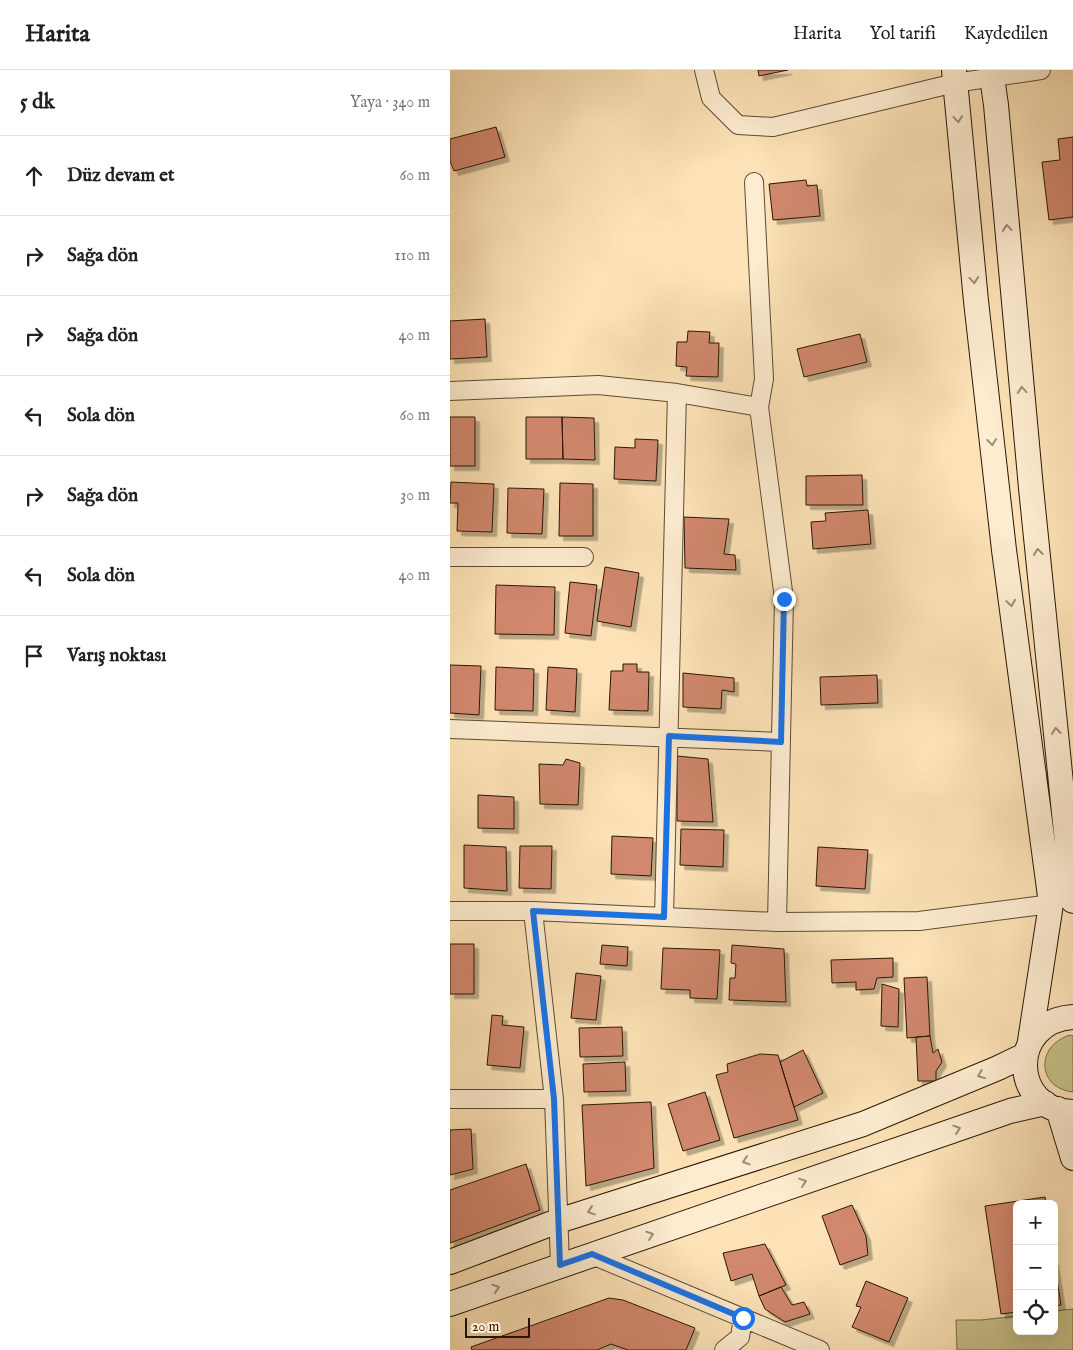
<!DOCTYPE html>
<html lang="tr">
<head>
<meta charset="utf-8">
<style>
  :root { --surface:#fff; --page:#f6f6f6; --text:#222; --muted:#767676; --line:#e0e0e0 }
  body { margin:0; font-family:"IM FELL English",serif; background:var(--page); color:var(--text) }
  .controls { position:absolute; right:15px; bottom:15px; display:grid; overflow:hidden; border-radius:8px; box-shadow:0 5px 20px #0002 }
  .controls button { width:45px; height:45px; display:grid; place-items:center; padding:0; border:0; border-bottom:1px solid var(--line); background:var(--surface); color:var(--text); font:25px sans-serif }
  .scale { position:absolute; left:15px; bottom:12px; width:65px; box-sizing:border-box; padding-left:5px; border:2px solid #291705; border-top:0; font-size:14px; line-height:18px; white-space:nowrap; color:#291705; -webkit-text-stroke:4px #fdecd0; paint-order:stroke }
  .stop { position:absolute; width:15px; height:15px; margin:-11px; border:4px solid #1a73e8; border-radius:50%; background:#fff }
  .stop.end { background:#1a73e8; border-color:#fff; box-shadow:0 1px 5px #0008 }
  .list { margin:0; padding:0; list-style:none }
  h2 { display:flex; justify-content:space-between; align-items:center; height:65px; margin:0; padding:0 20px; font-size:21px }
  h2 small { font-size:16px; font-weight:400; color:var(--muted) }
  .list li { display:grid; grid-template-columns:32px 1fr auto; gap:15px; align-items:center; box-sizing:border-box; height:80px; padding:0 20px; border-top:1px solid var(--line) }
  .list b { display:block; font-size:19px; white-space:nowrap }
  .list em { font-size:16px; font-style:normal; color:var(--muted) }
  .icon { flex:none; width:28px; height:28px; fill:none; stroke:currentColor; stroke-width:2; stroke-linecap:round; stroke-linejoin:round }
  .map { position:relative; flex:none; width:623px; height:1280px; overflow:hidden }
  header { display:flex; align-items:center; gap:30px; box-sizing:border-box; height:70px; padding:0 25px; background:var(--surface); border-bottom:1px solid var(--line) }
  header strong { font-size:24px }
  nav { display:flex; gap:28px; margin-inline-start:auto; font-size:18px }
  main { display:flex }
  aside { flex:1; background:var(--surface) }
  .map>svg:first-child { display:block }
  .green { fill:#c7c188; stroke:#786c46 }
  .building { fill:#d1886e; stroke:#291705; filter:url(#shadow) }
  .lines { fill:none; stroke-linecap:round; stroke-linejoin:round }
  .street-casing { stroke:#5e4a31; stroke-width:20 }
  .secondary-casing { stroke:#291705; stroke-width:26 }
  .street { stroke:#fdecd0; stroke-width:18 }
  .secondary { stroke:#fdecd0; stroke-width:24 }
  .oneway { stroke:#9e8c75 }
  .route { stroke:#1a73e8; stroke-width:6 }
</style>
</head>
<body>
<header>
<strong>Harita</strong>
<nav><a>Harita</a><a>Yol tarifi</a><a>Kaydedilen</a></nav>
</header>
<main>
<aside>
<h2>5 dk<small>Yaya · 340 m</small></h2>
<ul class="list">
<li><svg class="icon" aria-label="ahead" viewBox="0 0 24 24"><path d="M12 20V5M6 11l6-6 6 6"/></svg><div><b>Düz devam et</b></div><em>60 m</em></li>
<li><svg class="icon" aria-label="right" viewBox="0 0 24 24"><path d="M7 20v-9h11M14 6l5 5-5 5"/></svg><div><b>Sağa dön</b></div><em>110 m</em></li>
<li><svg class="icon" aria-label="right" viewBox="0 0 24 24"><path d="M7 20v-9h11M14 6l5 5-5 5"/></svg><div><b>Sağa dön</b></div><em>40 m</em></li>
<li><svg class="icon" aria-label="left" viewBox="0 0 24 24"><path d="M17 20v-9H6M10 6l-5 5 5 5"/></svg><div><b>Sola dön</b></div><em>60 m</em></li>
<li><svg class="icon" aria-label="right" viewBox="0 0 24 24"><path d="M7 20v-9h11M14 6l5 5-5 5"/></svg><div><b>Sağa dön</b></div><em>30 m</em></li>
<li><svg class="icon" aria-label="left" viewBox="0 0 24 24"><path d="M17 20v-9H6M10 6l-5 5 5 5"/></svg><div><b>Sola dön</b></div><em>40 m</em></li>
<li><svg class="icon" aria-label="arrive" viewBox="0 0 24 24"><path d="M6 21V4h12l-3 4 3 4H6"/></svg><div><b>Varış noktası</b></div></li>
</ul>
</aside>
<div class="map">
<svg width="623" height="1280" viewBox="0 0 623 1280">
  <defs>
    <filter id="shadow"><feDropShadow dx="4.5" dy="4.5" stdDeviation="0" flood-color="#0004"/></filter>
  </defs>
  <rect width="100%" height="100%" fill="#fce2b6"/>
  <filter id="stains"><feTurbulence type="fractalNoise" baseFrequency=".004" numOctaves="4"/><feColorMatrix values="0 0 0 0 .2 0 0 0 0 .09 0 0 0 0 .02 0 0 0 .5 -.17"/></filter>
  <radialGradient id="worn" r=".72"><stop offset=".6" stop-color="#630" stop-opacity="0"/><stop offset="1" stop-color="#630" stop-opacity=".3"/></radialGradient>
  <path class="green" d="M620,965L623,966V1022C587,1018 585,976 620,965Z
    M623,1239V1280H507L506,1250H531L567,1246V1261H604V1241Z"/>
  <path class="building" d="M308,0H338L309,6Z
    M46,57L55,87L4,101L0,91V69Z
    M623,67V147L599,150L592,92L610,90L608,69Z
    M356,110L357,116L367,115L370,146L323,150L319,114Z
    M35,249L37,287L0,289V251Z
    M238,261L260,262L259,273H269L268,307L236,306L237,297L226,296L227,272H237Z
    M410,264L417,292L354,307L347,279Z
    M0,347H25V396H0Z
    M76,347H112L113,389H76Z
    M112,347L144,348L145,390L113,389Z
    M185,369L208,370L206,411L164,409L165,377L185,378Z
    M412,405L413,435H356V406Z
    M1,412L44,414L42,462L7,461L8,433H0Z
    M110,413L143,414V466H109Z
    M58,418L94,419L92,464L57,463Z
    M418,440L421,474L363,479L361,452L376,451L375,443Z
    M234,447L279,449L274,484L285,485L286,500L235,498Z
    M155,497L189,503L181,557L147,551Z
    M120,512L147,515L141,566L115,563Z
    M46,515L105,517L104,565L45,564Z
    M173,594H187V602H199L198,641L159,640L161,601H173Z
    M0,595L31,596L29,645L0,643Z
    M46,597L84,599L83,641L45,640Z
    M98,597L127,599L125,642L96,640Z
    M233,603L284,608V622L272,620L271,639L233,637Z
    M427,605L428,633L371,635L370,607Z
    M227,686L258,689L263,752L227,751Z
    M116,689L130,693L128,735L90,734L89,694L113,695Z
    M28,725L64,727V759L28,758Z
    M231,759L274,760L273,797L230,795Z
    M162,766L203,768L201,806L161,804Z
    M14,775L56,777L57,821L14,818Z
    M70,776H102L101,819L69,818Z
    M368,777L418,780L415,819L366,816Z
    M0,874H24V924H0Z
    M152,875L178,877L177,896L150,894Z
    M282,875L334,879L336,932L279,930L280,908H285L286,894L281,893Z
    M213,878L270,880L267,929L240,928V920L211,919Z
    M443,888V907L427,908L424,919L406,920V912L382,913L381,890Z
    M126,903L151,906L146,950L121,948Z
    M477,907L480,966L457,968L454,908Z
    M432,914L449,919L448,957L431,956Z
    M42,945L53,946L52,955L74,957L70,998L37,995Z
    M172,957L173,986L130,987L129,958Z
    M480,966L483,983L488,979L492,992L486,1001V1011H468L466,967Z
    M353,980L373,1023L344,1037L330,992Z
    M310,984L328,985L348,1050L284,1068L266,1005L278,1002L277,994Z
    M175,992L176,1021L134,1022L133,994Z
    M255,1022L270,1070L233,1081L218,1034Z
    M201,1032L204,1098L136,1116L132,1035Z
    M21,1059L23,1099L0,1105V1060Z
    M76,1094L90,1140L0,1173V1120Z
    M595,1127L596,1134H567V1242L551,1244L535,1136Z
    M402,1135L416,1166L418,1185L390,1195L372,1146Z
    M315,1174L336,1215L309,1226L302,1204L281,1211L273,1183Z
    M604,1191L611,1235L604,1236Z
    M416,1211L458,1228L439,1272L402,1257L411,1237L406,1236Z
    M331,1217L342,1235L354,1232L360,1244L335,1252L315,1239L309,1226Z
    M159,1228L173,1230L245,1258L236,1280H178L161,1274L147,1280H22L21,1277Z"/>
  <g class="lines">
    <defs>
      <path id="street" d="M254,0L261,28L288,55L323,57L505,13L591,0
        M304,112L314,309L309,337
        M0,321L148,315L227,323L309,337L334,529L327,852
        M0,487H134
        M0,659L331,672
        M0,841H83L327,852L469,851L601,834
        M83,841L104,1029L110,1195
        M214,847L227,323
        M0,1029H104
        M142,1185L370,1280
        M274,1280L290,1267L293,1248"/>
      <path id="secondary" d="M504,0L526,231L554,480L601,834L580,971
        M541,0L546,35L581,418L623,831
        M623,947C558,951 560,1041 623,1042
        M608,1039L623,1088
        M0,1192L108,1151L413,1054L548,998L575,985
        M0,1234L560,1041L595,1033"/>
    </defs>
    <use href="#street" class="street-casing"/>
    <use href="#secondary" class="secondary-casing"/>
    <use href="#street" class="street"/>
    <use href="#secondary" class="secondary"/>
  </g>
  <defs><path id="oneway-chevron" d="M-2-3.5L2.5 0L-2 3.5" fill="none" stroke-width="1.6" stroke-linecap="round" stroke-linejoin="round" transform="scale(1.25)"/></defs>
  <g class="oneway">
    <use href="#oneway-chevron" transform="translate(508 49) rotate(85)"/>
    <use href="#oneway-chevron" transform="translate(557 158) rotate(-95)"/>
    <use href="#oneway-chevron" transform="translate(524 210) rotate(85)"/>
    <use href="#oneway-chevron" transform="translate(572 320) rotate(-95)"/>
    <use href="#oneway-chevron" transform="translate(542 372) rotate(83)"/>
    <use href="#oneway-chevron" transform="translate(588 482) rotate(-96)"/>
    <use href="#oneway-chevron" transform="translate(561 533) rotate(82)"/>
    <use href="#oneway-chevron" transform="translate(606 661) rotate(-96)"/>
    <use href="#oneway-chevron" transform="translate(531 1005) rotate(158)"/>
    <use href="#oneway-chevron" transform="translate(507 1059) rotate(-19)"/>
    <use href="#oneway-chevron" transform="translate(296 1091) rotate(162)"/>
    <use href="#oneway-chevron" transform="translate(353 1112) rotate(-19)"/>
    <use href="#oneway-chevron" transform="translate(141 1141) rotate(162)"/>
    <use href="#oneway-chevron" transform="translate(200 1165) rotate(-19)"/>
    <use href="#oneway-chevron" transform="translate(46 1218) rotate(-19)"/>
  </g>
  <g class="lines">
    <path class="route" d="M293,1248L142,1184L110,1195L104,1029L83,841L214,847L219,666L331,672L334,529"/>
  </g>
  <rect width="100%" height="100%" filter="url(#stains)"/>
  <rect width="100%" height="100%" fill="url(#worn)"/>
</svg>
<div class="controls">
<button>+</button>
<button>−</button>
<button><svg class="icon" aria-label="locate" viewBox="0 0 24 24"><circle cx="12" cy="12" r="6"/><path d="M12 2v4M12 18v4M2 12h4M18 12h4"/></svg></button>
</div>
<div class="scale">20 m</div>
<div class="stop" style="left:293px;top:1248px"></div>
<div class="stop end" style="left:334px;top:529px"></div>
</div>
</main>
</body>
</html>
